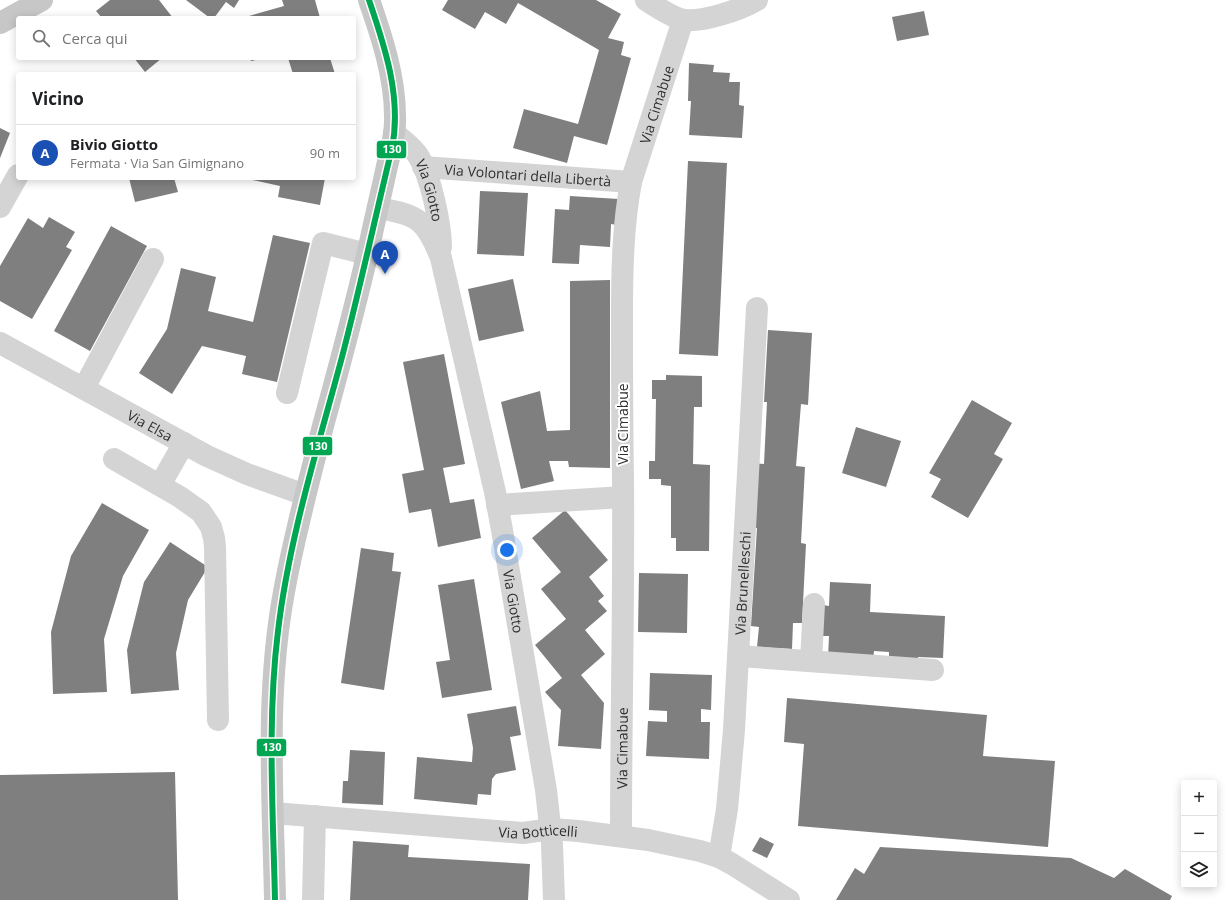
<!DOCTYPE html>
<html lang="it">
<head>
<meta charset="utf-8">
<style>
  :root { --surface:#fff; --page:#f2f2f2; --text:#202124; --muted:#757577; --line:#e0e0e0; --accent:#1a73e8 }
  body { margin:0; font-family:"Open Sans",sans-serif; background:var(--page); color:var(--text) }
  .controls { position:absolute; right:12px; bottom:12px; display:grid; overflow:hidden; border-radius:4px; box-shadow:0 2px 10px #0003 }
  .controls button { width:36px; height:36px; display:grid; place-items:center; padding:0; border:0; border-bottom:1px solid var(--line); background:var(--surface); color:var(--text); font:20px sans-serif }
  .you { position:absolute; left:507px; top:550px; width:14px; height:14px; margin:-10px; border:3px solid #fff; border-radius:50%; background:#1a73e8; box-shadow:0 0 0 6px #1a73e833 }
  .badge { display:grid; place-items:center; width:26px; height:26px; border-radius:50%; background:var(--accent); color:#fff; font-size:13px; font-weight:700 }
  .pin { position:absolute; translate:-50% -33px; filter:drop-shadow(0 1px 2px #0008) }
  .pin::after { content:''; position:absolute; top:21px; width:14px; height:12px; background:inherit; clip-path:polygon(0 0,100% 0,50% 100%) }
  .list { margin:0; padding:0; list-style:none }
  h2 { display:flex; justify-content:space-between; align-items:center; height:52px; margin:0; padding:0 16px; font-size:17px }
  h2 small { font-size:13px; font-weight:400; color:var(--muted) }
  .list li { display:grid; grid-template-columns:26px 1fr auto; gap:12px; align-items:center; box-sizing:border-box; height:56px; padding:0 16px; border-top:1px solid var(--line) }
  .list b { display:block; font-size:15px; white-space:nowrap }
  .list p { margin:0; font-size:13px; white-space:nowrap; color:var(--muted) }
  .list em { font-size:13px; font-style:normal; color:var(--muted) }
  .icon { flex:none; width:22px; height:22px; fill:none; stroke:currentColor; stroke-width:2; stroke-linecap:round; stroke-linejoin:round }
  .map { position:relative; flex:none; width:1229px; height:900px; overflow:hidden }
  .search { position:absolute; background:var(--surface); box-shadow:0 2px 10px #0003; left:16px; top:16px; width:340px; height:44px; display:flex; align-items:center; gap:10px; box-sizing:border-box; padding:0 14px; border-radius:4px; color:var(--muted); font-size:15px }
  .panel { position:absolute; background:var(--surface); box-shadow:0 2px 10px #0003; left:16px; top:72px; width:340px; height:108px; border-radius:4px }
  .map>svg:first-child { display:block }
  .building { fill:#7f7f7f }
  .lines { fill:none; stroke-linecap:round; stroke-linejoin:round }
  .minor { stroke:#d4d4d4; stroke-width:22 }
  .major { stroke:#c7c7c7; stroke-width:22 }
  .bus-1-casing { stroke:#fff; stroke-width:9 }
  .bus-1 { stroke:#00a651; stroke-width:6 }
  .labels { text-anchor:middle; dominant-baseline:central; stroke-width:4; stroke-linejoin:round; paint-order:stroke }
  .street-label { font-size:14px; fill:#2f2f2f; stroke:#fff }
  .line-badge { stroke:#fff; stroke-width:1.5 }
  .badge-label { font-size:11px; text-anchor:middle; font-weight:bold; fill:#fff }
</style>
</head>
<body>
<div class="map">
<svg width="1229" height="900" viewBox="0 0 1229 900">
  <rect width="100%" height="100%" fill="#fff"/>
  <path class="building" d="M110,0H159L173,18H102L96,11Z
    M186,0H239L234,8L226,2L214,18H210Z
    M282,0H315L320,18H242L284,6Z
    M448,0H596L621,14L608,38L624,42L621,55L631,58L607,145L574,136L567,163L513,148L524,109L578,124L599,50L518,3L506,24L485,12L475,29L442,10Z
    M924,11L929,35L897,41L892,17Z
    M134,58H162L145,72Z
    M250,58H260V59L251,61Z
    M288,58H330L335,74H293Z
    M689,63L714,65L713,72L730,73L729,82H740L739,105L744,106L742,138L689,135L691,101H688Z
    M0,128L10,133L0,158Z
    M688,161L727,163L718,356L679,354Z
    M129,178H174L178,192L135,202Z
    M248,178H325L320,205L278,197L280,186L248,179Z
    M480,191L528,193L524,256L477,254Z
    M570,196L619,199L617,225L611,224L610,247L580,245L579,264L552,263L555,209L569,210Z
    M49,217L75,232L66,247L72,250L32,319L0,301V266L28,218L43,228Z
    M111,226L147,246L90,351L54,331Z
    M273,235L310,243L277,382L242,374L246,356L202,346L172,394L139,373L167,329L181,268L216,277L208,311L253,322Z
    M513,279L524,331L479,341L468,289Z
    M610,280V468L569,467L568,461H549L554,481L521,489L501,402L540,391L547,431L570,430V281Z
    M768,330L812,333L808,405L801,404L796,466L805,467L801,543L806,544L802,623H793L792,649L757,647L759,627L751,626L757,528L749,527L752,463L764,464L767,402H764Z
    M444,354L465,464L443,468L450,503L474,499L481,538L438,547L431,509L409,513L402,474L424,470L403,362Z
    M666,375L702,376V407H694L693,464L710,465L709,551H676V538H671V486L661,485V479H649V461H655L656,399H652V380H666Z
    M972,400L1012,423L994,454L1003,459L968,518L931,497L941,479L929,473Z
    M856,427L901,441L886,487L842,473Z
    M102,503L149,530L123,576L104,639L107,692L53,694L51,632L71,556Z
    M565,510L608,560L589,577L604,596L598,601L607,611L585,630L605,654L581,675L604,703L601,749L558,746L561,710L545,692L562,678L535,645L566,619L541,589L561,572L532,538Z
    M170,542L208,567L188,600L176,653L179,690L131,694L127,650L144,582Z
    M361,548L394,553L392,571L401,572L384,690L341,683Z
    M639,573L688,574L687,633L638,632Z
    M474,579L492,690L442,698L436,662L450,660L438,585Z
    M830,582L871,584L870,612L945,616L943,658L918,657V661L889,660V652L874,651L873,661L828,658L829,636H822L823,605L829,606Z
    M650,673L712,675L711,710L701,709V722H710L709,759L646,756L648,721L667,722V711L649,710Z
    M787,698L987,715L983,756L1055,761L1048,847L798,826L804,744L784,742Z
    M516,706L521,735L510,737L516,770L496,774L492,779L491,795L478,794L477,805L414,799L417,757L472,762L473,748L467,714Z
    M350,750L385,752L383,805L342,803L343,781H348Z
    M175,772L178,900H0V775Z
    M760,837L774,844L767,858L752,851Z
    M353,841L409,845L408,857L530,864L528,900H350Z
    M880,847L1071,858L1114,878L1125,869L1172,896L1170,900H836L855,868L864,874Z"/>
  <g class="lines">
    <g class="minor">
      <path d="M646,0C655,6 674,18 684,20C704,22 740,10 757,0"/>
      <path id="s1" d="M394,133C402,139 411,146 417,154C430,173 441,224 441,247"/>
      <path id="s2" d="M423,167L631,182"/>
      <path d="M0,207L18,175"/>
      <path id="s3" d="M378,208C419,215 426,220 441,258L495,492L502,530L546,790L552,844L554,900"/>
      <path id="s4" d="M0,343L207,456L247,474L305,495"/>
      <path d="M84,388L153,259"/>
      <path d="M287,393L323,243L367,254"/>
      <path d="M114,459L180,497L201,512L211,527L214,538L215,547L218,720"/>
      <path d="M160,485L184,443"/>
      <path d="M497,505L623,497"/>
      <path d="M739,656L933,670"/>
      <path d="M811,661L814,604"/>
      <path id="s5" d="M273,813L523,833L551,829L578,831L648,840L700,851L719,857L732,864L789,900"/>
      <path id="s6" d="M621,836C621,717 624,597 623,478C622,423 622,368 622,313C622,269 623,225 631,182L683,20"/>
      <path id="s7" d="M719,857L727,809L734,730L757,308"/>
      <path d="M313,900L315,816"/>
    </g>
    <path class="major" d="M0,23L42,0
      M275,900C273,797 265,694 284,592C294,536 309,481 323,426C340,364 357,301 371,238C376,214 382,190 387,166C391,150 396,133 395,116C395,77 382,37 369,0"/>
    <defs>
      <path id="bus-1" d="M275,900C273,810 267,720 278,631C289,538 318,447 342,357C360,288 375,218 392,148C402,98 385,47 369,0"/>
    </defs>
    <use href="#bus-1" class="bus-1-casing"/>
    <use href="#bus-1" class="bus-1"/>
  </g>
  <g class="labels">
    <g class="street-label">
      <text stroke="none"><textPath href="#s6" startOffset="736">Via Cimabue</textPath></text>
      <text stroke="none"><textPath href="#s2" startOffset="105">Via Volontari della Libertà</textPath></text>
      <text stroke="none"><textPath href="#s1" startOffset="70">Via Giotto</textPath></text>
      <text transform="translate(622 424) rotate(-90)">Via Cimabue</text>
      <text stroke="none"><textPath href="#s4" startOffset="171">Via Elsa</textPath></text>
      <text stroke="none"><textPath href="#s7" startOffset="275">Via Brunelleschi</textPath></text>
      <text stroke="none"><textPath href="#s3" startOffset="438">Via Giotto</textPath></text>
      <text stroke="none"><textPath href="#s6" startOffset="88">Via Cimabue</textPath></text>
      <text stroke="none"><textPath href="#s5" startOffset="266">Via Botticelli</textPath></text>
    </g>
  </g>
  <g class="line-badge">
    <rect x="376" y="140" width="31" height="19" rx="4" fill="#00a651"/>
    <rect x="302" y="436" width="31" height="20" rx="4" fill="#00a651"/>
    <rect x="256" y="738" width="31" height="19" rx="4" fill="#00a651"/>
  </g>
  <g class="badge-label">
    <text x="392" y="153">130</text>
    <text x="318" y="450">130</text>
    <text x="272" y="751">130</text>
  </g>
</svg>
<div class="controls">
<button>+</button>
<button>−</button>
<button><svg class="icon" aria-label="layers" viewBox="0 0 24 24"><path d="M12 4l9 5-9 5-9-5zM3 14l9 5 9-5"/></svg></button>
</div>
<div class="you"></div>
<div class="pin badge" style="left:385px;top:274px;background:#1a4fb4">A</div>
<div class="search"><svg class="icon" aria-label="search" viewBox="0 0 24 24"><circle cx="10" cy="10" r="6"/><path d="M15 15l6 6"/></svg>Cerca qui</div>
<section class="panel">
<h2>Vicino<small></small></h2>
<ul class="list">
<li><span class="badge" style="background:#1a4fb4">A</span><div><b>Bivio Giotto</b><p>Fermata · Via San Gimignano</p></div><em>90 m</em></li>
</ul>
</section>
</div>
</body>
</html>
